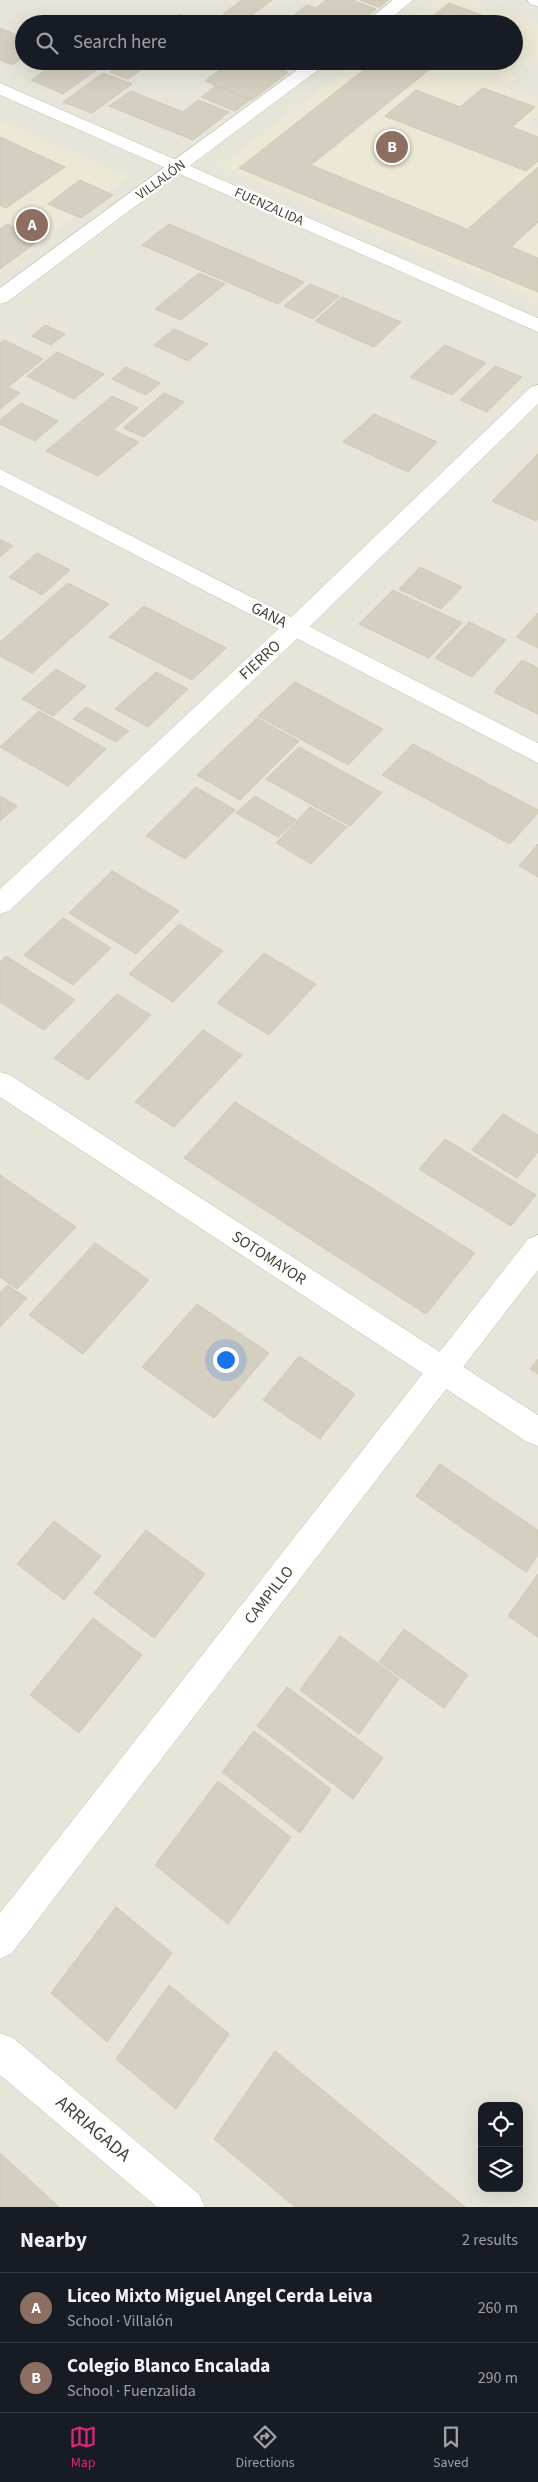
<!DOCTYPE html>
<html lang="en">
<head>
<meta charset="utf-8">
<style>
  :root { --surface:#171b24; --page:#20242c; --text:#f1f3f6; --muted:#9ea1a6; --line:#363941; --accent:#db2777 }
  body { margin:0; font-family:"Source Sans 3",sans-serif; background:var(--page); color:var(--text) }
  .controls { position:absolute; right:15px; bottom:15px; display:grid; overflow:hidden; border-radius:10px; box-shadow:0 5px 20px #0002 }
  .controls button { width:45px; height:45px; display:grid; place-items:center; padding:0; border:0; border-bottom:1px solid var(--line); background:var(--surface); color:var(--text); font:25px sans-serif }
  .you { position:absolute; left:225px; top:1359px; width:18px; height:18px; margin:-12px; border:4px solid #fff; border-radius:50%; background:#1a73e8; box-shadow:0 0 0 8px #1a73e833 }
  .badge { display:grid; place-items:center; width:32px; height:32px; border-radius:50%; background:var(--accent); color:#fff; font-size:16px; font-weight:700 }
  .pin { position:absolute; translate:-50% -50%; border:2px solid #fff; box-shadow:0 1px 5px #0006 }
  .list { margin:0; padding:0; list-style:none }
  h2 { display:flex; justify-content:space-between; align-items:center; height:65px; margin:0; padding:0 20px; font-size:21px }
  h2 small { font-size:16px; font-weight:400; color:var(--muted) }
  .list li { display:grid; grid-template-columns:32px 1fr auto; gap:15px; align-items:center; box-sizing:border-box; height:70px; padding:0 20px; border-top:1px solid var(--line) }
  .list b { display:block; font-size:19px; white-space:nowrap }
  .list p { margin:0; font-size:16px; white-space:nowrap; color:var(--muted) }
  .list em { font-size:16px; font-style:normal; color:var(--muted) }
  .icon { flex:none; width:28px; height:28px; fill:none; stroke:currentColor; stroke-width:2; stroke-linecap:round; stroke-linejoin:round }
  .map { position:relative; flex:none; width:538px; height:2207px; overflow:hidden }
  .search { position:absolute; background:var(--surface); box-shadow:0 5px 20px #0002; left:15px; right:15px; top:15px; height:55px; display:flex; align-items:center; gap:12px; box-sizing:border-box; padding:0 18px; border-radius:28px; color:var(--muted); font-size:19px }
  .sheet { height:205px; background:var(--surface) }
  nav { display:flex; justify-content:space-around; align-items:center; box-sizing:border-box; height:70px; border-top:1px solid var(--line); background:var(--surface); font-size:14px; color:var(--muted) }
  nav a { display:grid; justify-items:center; gap:2px }
  nav .on { color:var(--accent) }
  .map>svg:first-child { display:block }
  .residential { fill:#e7e5da; fill-rule:evenodd }
  .education { fill:#ece8d6 }
  .building { fill:#d5cfc1; stroke:#cfc8b5 }
  .lines { fill:none; stroke-linecap:round; stroke-linejoin:round }
  .minor-casing { stroke:#bfbbae; stroke-width:1 }
  .tertiary-casing { stroke:#bfbbae; stroke-width:1 }
  .minor { fill:#fff; fill-rule:evenodd }
  .tertiary { fill:#fff; fill-rule:evenodd }
  .labels { text-anchor:middle; dominant-baseline:central; stroke-width:5; stroke-linejoin:round; paint-order:stroke }
  .far-street-label { font-size:14px; fill:#484439; stroke:#fff }
  .street-label { font-size:16px; fill:#484439; stroke:#fff }
  .near-street-label { font-size:19px; fill:#484439; stroke:#fff }
</style>
</head>
<body>
<div class="map">
<svg width="538" height="2207" viewBox="0 0 538 2207">
  <rect width="100%" height="100%" fill="#f4f2eb"/>
  <path class="residential" d="M0,0H538V2207H0ZM24,24H514V61H24ZM482,2106H519V2188H482Z"/>
  <path class="education" d="M436,0H472L538,24V59L505,87L538,99V115L528,124L538,128V300L220,166L357,61H514V24H405Z
    M0,120L130,177L0,272Z"/>
  <path class="building" d="M242,0H272L242,22L223,14Z
    M326,0H352L376,9L356,24H302L289,19L307,5L316,8Z
    M360,0H388L379,7Z
    M449,3L492,19L486,24H423Z
    M179,14L203,23L166,24Z
    M0,28L24,38V57L12,65L0,60Z
    M59,61H86L100,67L63,94L31,80Z
    M126,61H150L152,62L128,79L110,72Z
    M231,61H259L288,72L252,100L205,81Z
    M375,61H440L311,165L538,258V292L239,168Z
    M103,73L132,84L92,113L63,102Z
    M216,86L250,100L235,111L201,97Z
    M483,88L535,107L512,127L538,137V161L526,171L385,116L416,90L460,107Z
    M131,91L183,112L198,100L229,112L193,140L109,106Z
    M0,137L65,167L6,208L0,205Z
    M538,167V222L512,246L469,228Z
    M80,180L113,195L81,218L48,204Z
    M7,224L40,240L0,269V229Z
    M169,224L304,282L278,304L142,245Z
    M199,273L225,284L181,320L155,309Z
    M310,284L339,296L313,319L284,306Z
    M342,297L401,322L374,347L315,321Z
    M45,325L65,334L51,345L32,336Z
    M174,329L208,344L188,361L154,345Z
    M4,340L43,359L8,387L20,393L0,409V343Z
    M445,345L486,363L452,395L410,377Z
    M57,352L104,374L74,399L27,376Z
    M495,366L522,377L487,412L460,400Z
    M126,367L160,383L146,395L112,379Z
    M164,393L184,402L144,437L123,428Z
    M112,396L138,408L113,430L139,442L98,476L46,451Z
    M21,403L58,421L35,441L0,424V420Z
    M374,414L437,442L408,472L343,442Z
    M538,454V519L536,521L492,501Z
    M0,539L13,546L0,557Z
    M37,553L70,570L42,595L9,577Z
    M420,567L462,587L441,609L399,589Z
    M68,583L109,604L32,673L0,656V642Z
    M393,590L462,623L429,658L359,624Z
    M144,606L226,648L192,680L109,637Z
    M538,613V648L516,637Z
    M469,622L506,640L472,677L435,658Z
    M522,660L538,668V714L494,692Z
    M56,669L86,686L53,716L22,699Z
    M156,672L188,689L148,727L115,709Z
    M295,682L383,729L348,765L258,716Z
    M86,707L129,731L116,742L73,719Z
    M39,711L106,749L68,786L0,747Z
    M257,718L299,741L240,800L197,775Z
    M413,744L538,810V813L510,844L382,775Z
    M299,747L382,793L350,826L266,779Z
    M196,787L235,810L185,859L146,836Z
    M0,796L17,806L0,821Z
    M255,796L296,820L278,837L236,813Z
    M310,807L347,827L311,864L276,843Z
    M538,844V877L519,866Z
    M112,871L179,911L136,954L69,913Z
    M63,918L111,948L73,985L24,955Z
    M179,924L223,951L173,1002L129,974Z
    M264,953L316,984L269,1035L217,1003Z
    M6,956L75,1000L44,1030L0,1002V962Z
    M117,994L151,1015L88,1080L54,1058Z
    M203,1030L242,1055L174,1127L135,1102Z
    M235,1102L475,1253L426,1314L184,1158Z
    M503,1114L538,1135V1152L517,1178L472,1150Z
    M445,1139L536,1195L511,1226L419,1169Z
    M0,1175L76,1227L17,1289L0,1277Z
    M95,1243L149,1280L83,1354L29,1315Z
    M7,1285L27,1298L0,1327V1293Z
    M197,1304L269,1353L214,1418L142,1367Z
    M299,1356L355,1394L320,1439L263,1400Z
    M538,1359V1374L530,1369Z
    M440,1464L538,1530V1555L526,1572L416,1496Z
    M54,1521L101,1556L64,1600L17,1564Z
    M146,1530L205,1574L154,1638L94,1593Z
    M538,1574V1637L508,1616Z
    M93,1618L142,1655L79,1733L30,1695Z
    M404,1629L468,1675L444,1708L379,1662Z
    M340,1636L399,1679L359,1734L300,1690Z
    M287,1687L383,1758L353,1799L257,1726Z
    M254,1731L331,1789L300,1833L222,1772Z
    M218,1781L291,1837L228,1924L155,1865Z
    M116,1907L172,1953L107,2042L51,1993Z
    M169,1985L229,2034L176,2109L116,2059Z
    M275,2051L465,2207H295L214,2139Z
    M0,2153L59,2207H0Z"/>
  <g class="lines">
    <defs>
      <path id="minor" d="M527,0H538V6L530,4Z
        M0,83L538,318V332L0,95Z
        M538,385V404L302,634L9,911L0,914V889L286,622L531,387Z
        M538,1235V1270L12,1953L0,1959V1913L528,1239Z
        M0,2033L13,2038L199,2194L205,2207H157L0,2075Z"/>
      <path id="tertiary" d="M393,0H413L384,24H363Z
        M309,61H330L7,302L0,304V288Z
        M0,469L538,743V763L0,485Z
        M0,1072L10,1075L538,1415V1446L527,1442L0,1097Z"/>
    </defs>
    <use href="#minor" class="minor-casing"/>
    <use href="#tertiary" class="tertiary-casing"/>
    <use href="#minor" class="minor"/>
    <use href="#tertiary" class="tertiary"/>
  </g>
  <g class="labels">
    <g class="far-street-label">
      <text transform="translate(161 180) rotate(-36)">VILLALÓN</text>
      <text transform="translate(269 207) rotate(24)">FUENZALIDA</text>
    </g>
    <g class="street-label">
      <text transform="translate(269 615) rotate(27)">GANA</text>
      <text transform="translate(260 660) rotate(-43)">FIERRO</text>
      <text transform="translate(269 1258) rotate(33)">SOTOMAYOR</text>
      <text transform="translate(269 1595) rotate(-52)">CAMPILLO</text>
    </g>
    <g class="near-street-label">
      <text transform="translate(93 2129) rotate(40)">ARRIAGADA</text>
    </g>
  </g>
</svg>
<div class="controls">
<button><svg class="icon" aria-label="locate" viewBox="0 0 24 24"><circle cx="12" cy="12" r="6"/><path d="M12 2v4M12 18v4M2 12h4M18 12h4"/></svg></button>
<button><svg class="icon" aria-label="layers" viewBox="0 0 24 24"><path d="M12 4l9 5-9 5-9-5zM3 14l9 5 9-5"/></svg></button>
</div>
<div class="you"></div>
<div class="pin badge" style="left:32px;top:225px;background:#8d6e63">A</div>
<div class="pin badge" style="left:392px;top:147px;background:#8d6e63">B</div>
<div class="search"><svg class="icon" aria-label="search" viewBox="0 0 24 24"><circle cx="10" cy="10" r="6"/><path d="M15 15l6 6"/></svg>Search here</div>
</div>
<section class="sheet">
<h2>Nearby<small>2 results</small></h2>
<ul class="list">
<li><span class="badge" style="background:#8d6e63">A</span><div><b>Liceo Mixto Miguel Angel Cerda Leiva</b><p>School · Villalón</p></div><em>260 m</em></li>
<li><span class="badge" style="background:#8d6e63">B</span><div><b>Colegio Blanco Encalada</b><p>School · Fuenzalida</p></div><em>290 m</em></li>
</ul>
</section>
<nav>
<a class="on"><svg class="icon" aria-label="map" viewBox="0 0 24 24"><path d="M3 6l6-2 6 2 6-2v14l-6 2-6-2-6 2zM9 4v14M15 6v14"/></svg>Map</a>
<a><svg class="icon" aria-label="directions" viewBox="0 0 24 24"><path d="M12 3l9 9-9 9-9-9zM9 14v-3h6M13 9l2 2-2 2"/></svg>Directions</a>
<a><svg class="icon" aria-label="saved" viewBox="0 0 24 24"><path d="M7 4h10v16l-5-4-5 4z"/></svg>Saved</a>
</nav>
</body>
</html>
